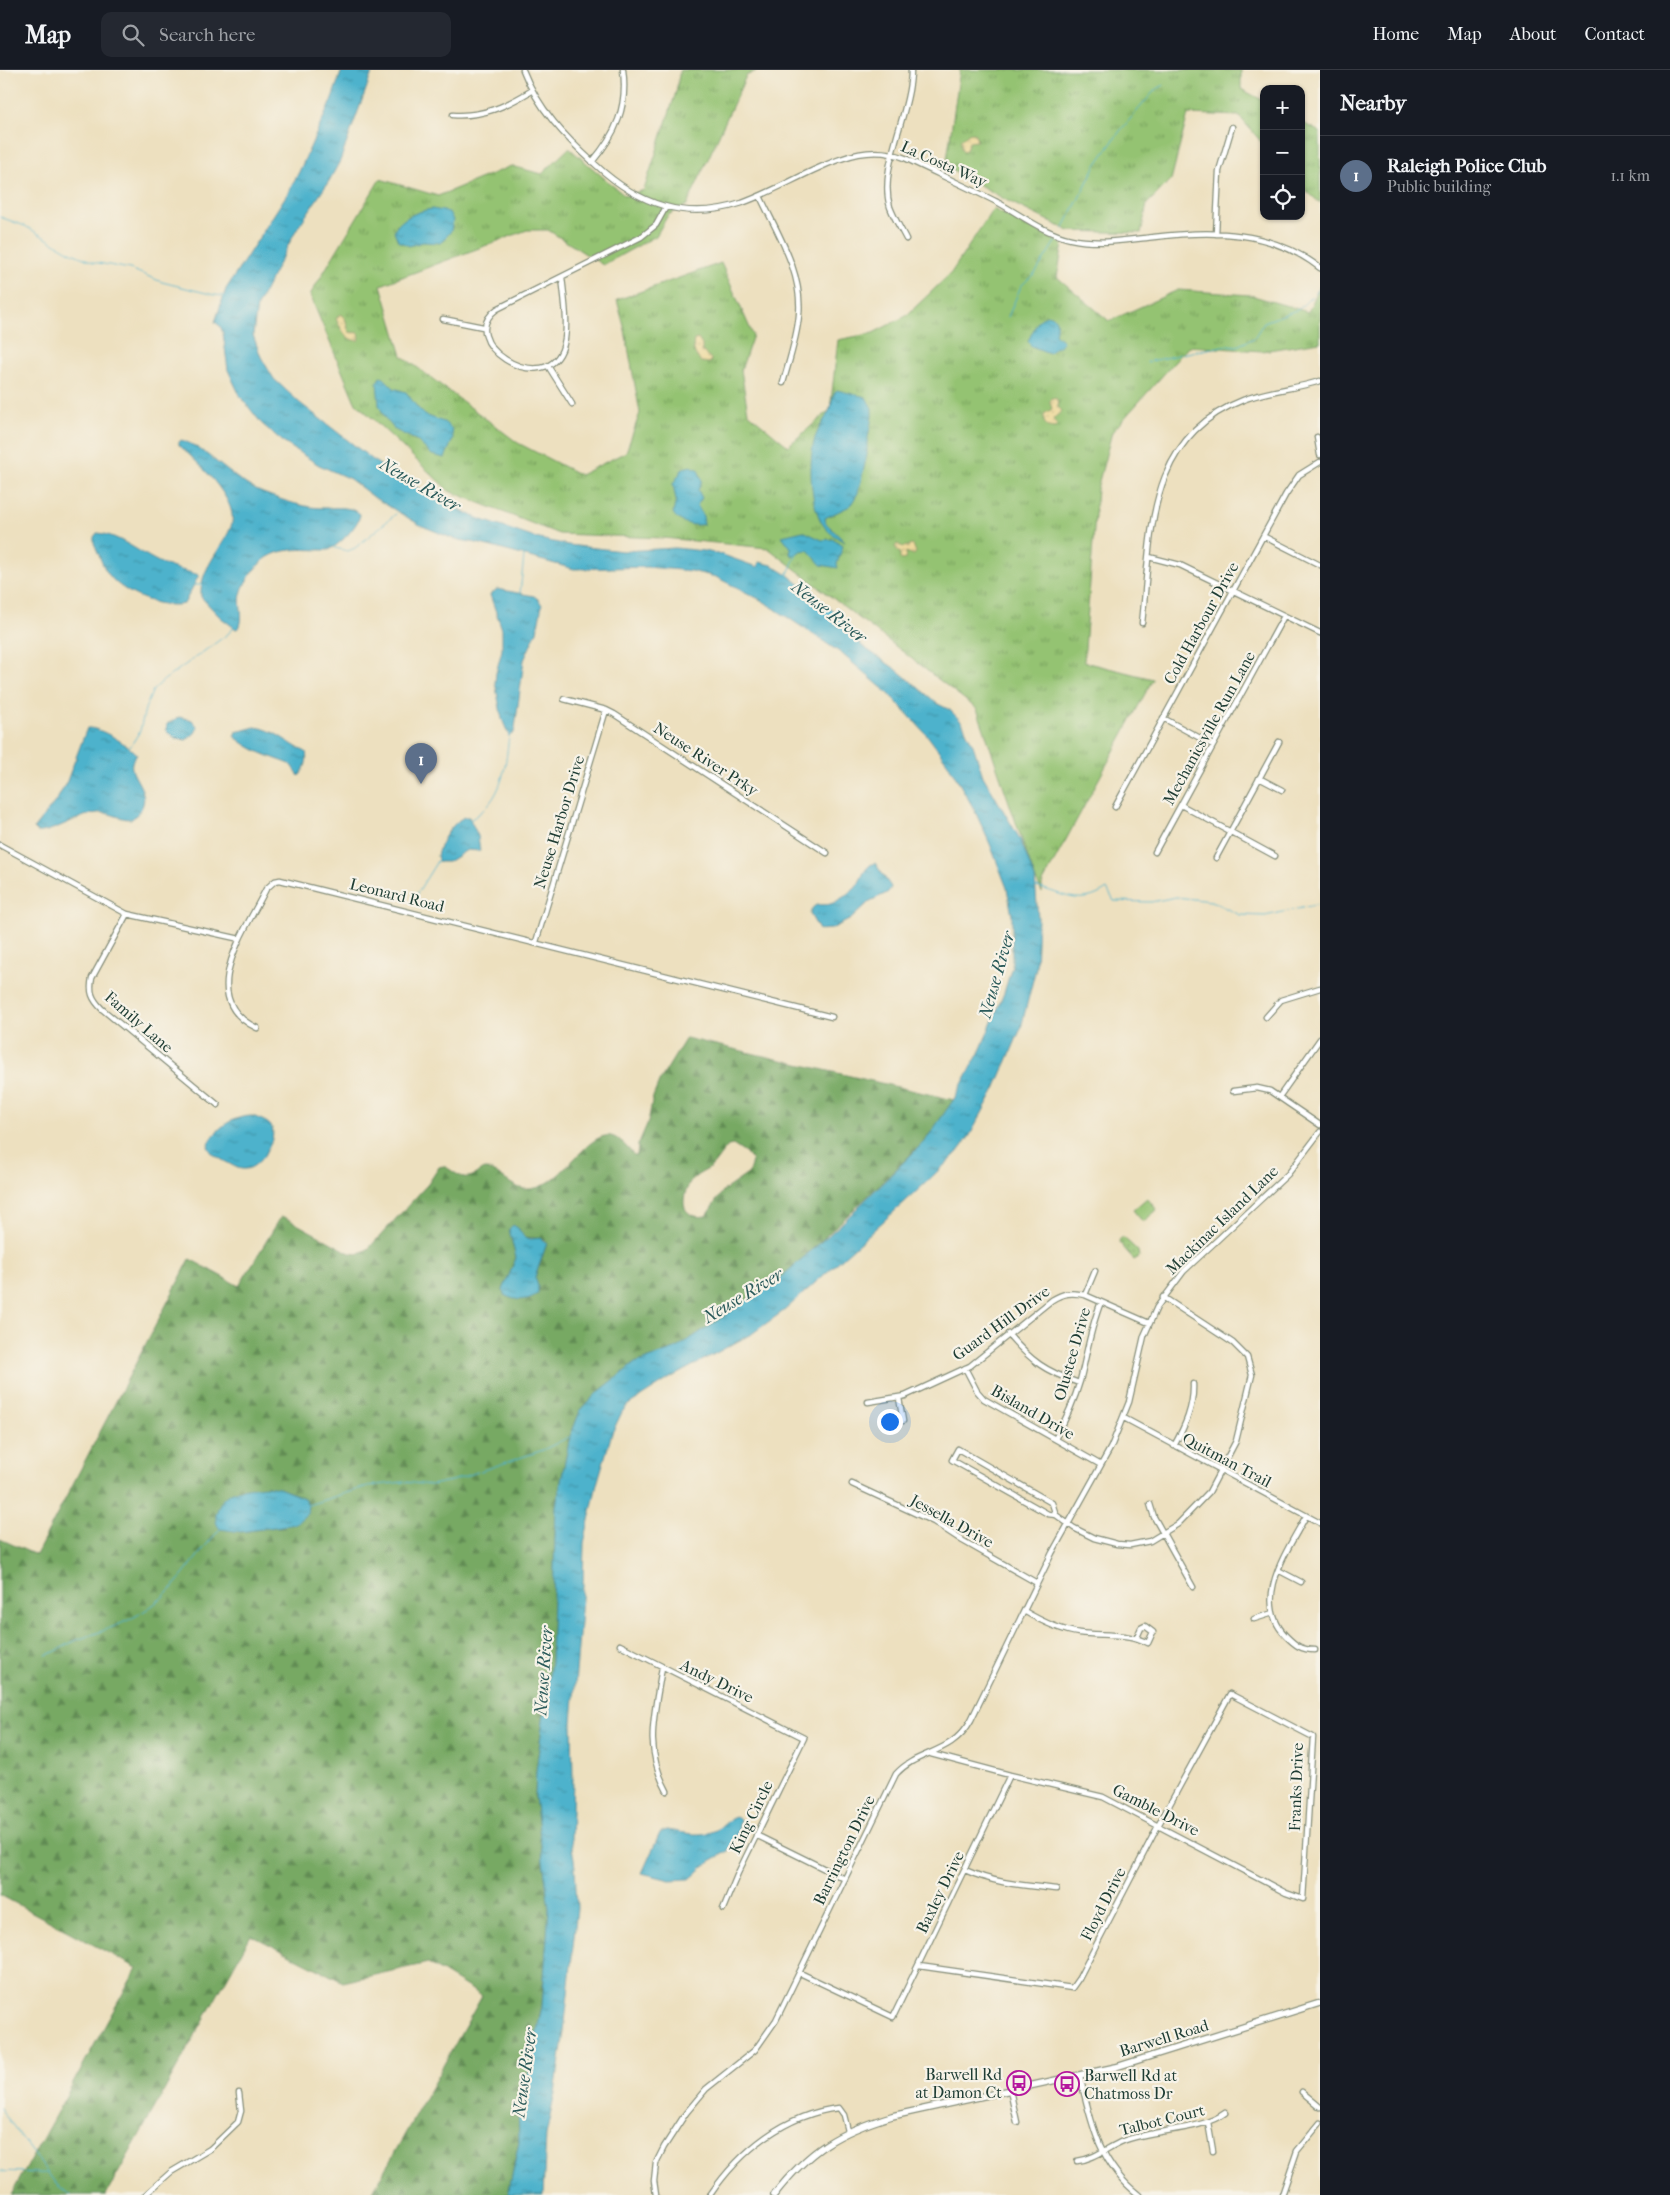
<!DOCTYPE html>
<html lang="en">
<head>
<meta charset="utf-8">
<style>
  :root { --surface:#171b24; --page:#242831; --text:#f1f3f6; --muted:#9ea1a6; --line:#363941; --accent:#8c9099 }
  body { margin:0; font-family:"IM FELL French Canon",serif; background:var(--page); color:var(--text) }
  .controls { position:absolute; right:15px; top:15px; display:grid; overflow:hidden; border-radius:10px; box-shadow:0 1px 4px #0004 }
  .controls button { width:45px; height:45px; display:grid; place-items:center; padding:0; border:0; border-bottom:1px solid var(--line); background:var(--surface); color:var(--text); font:25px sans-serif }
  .you { position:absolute; left:889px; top:1351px; width:18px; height:18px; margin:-12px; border:4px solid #fff; border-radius:50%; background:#1a73e8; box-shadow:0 0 0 8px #1a73e833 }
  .badge { display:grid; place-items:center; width:32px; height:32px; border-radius:50%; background:var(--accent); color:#fff; font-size:16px; font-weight:700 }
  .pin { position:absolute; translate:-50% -41px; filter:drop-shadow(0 1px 2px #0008) }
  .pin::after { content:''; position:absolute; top:26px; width:18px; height:15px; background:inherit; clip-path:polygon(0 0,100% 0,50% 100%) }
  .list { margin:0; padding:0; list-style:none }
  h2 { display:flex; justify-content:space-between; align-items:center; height:65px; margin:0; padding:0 20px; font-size:21px }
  h2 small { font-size:16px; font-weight:400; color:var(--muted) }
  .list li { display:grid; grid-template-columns:32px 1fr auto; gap:15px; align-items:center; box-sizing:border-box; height:80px; padding:0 20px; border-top:1px solid var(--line) }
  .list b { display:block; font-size:19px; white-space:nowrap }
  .list p { margin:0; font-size:16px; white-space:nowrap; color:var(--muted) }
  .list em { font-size:16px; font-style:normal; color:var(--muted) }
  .icon { flex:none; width:28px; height:28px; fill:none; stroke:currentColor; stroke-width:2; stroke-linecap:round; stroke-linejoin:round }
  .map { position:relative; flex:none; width:1320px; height:2125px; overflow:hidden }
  header { display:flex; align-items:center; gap:30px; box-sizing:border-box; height:70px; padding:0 25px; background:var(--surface); border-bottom:1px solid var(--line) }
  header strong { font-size:24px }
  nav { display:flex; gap:28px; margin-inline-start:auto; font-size:18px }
  .search { width:350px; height:45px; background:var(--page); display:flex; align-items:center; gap:12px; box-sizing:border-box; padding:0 18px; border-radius:10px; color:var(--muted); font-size:19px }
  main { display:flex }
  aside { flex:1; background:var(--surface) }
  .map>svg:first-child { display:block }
  .grass { fill:url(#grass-tufts); stroke:#5a8053 }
  .forest { fill:url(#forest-firs); stroke:#4b734c; fill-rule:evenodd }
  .sand { fill:url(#sand-dots); stroke:#868c69 }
  .park { fill:url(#park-dots); stroke:#5a8053 }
  .pitch { fill:#94c372; stroke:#5a8053 }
  .water { fill:url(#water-ripples); stroke:#367880 }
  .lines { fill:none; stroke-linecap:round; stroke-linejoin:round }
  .stream { stroke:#4db2cc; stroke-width:1 }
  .minor-casing { stroke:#868e7a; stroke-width:7 }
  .tertiary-casing { stroke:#868e7a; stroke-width:8 }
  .minor { stroke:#fff; stroke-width:4.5 }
  .tertiary { stroke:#fff; stroke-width:5.5 }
  .labels { text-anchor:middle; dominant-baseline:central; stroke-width:4.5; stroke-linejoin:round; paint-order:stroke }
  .street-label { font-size:16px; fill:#1f3d34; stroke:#f7f3e8 }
  .poi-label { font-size:16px; fill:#1f3d34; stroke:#f7f3e8; text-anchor:end }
  .water-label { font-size:18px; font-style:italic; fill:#2a5a5a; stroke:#f7f3e8 }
</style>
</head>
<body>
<header>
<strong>Map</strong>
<div class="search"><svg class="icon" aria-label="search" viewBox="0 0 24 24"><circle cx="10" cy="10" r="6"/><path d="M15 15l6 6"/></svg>Search here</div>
<nav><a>Home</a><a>Map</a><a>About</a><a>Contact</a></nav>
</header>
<main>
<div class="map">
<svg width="1320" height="2125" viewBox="0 0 1320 2125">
  <defs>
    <pattern id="grass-tufts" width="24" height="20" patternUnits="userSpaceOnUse" patternTransform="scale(1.25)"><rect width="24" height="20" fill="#94c372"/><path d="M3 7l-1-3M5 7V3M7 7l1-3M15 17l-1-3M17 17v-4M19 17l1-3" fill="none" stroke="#78a05e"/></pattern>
    <pattern id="forest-firs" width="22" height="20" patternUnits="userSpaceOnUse" patternTransform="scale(1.25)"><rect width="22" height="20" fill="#77a964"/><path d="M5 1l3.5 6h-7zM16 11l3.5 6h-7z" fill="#618b53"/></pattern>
    <pattern id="sand-dots" width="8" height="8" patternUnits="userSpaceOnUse" patternTransform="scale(1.25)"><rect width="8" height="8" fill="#eeda9e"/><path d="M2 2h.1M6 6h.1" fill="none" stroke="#ccbc89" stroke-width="1.8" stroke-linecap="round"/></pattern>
    <pattern id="park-dots" width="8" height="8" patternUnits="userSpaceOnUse" patternTransform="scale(1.25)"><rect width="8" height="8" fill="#94c372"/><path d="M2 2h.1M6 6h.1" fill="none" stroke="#78a05e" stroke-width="1.8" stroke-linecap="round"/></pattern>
    <pattern id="water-ripples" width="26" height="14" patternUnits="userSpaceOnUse" patternTransform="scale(1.25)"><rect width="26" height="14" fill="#4db2cc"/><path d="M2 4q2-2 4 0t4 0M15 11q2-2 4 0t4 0" fill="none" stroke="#3f92a6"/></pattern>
  </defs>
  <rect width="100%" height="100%" fill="#f7f3e8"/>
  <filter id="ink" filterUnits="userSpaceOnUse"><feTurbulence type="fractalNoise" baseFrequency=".02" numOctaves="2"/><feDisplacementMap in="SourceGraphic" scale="10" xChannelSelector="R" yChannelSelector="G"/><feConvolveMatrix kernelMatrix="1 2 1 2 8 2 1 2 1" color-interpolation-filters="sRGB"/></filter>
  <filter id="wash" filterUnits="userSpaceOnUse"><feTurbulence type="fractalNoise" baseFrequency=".0096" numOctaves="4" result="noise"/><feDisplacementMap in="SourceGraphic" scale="20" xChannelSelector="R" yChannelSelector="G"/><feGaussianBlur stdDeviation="1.12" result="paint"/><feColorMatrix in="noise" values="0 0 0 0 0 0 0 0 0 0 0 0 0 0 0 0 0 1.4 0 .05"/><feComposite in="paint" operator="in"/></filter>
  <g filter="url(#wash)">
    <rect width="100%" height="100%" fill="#ede0bf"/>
    <path class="grass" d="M680,0H758L746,6L687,135L668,145L656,166L603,195L548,160H527L381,215L402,286L518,373L580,405L626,382L640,343L625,260L617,230L721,193L753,265L741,300L748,343L788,376L830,340L838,270L873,263L906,246L951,203L993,139L1063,174L1057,207L1109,251L1178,220L1250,225L1308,242L1320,216V272L1262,281L1189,276L1112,362L1097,419L1084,592L1153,609L1042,814V822L1035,808L977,639L768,478L663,468L559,464L449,421L355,332L310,225L380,109L438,126L511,96L542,104L569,78L625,126L644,120L676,22Z
      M960,0H1241V19L1264,31V75L1239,46L1188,44L1171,110L1147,134L1141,163L1069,161L1006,130L946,96Z
      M1301,52L1320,62V133L1301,116Z"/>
    <path class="forest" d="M686,968L954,1030L925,1071L803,1188L778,1210L675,1279L635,1293L596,1324L580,1341L570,1367L556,1436L551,1592L536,1701L535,1727L549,1838L542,1936L528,2006L518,2032L519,2072L508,2125H371L482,1926L428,1893L343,1912L251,1865L106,2125H11L137,1898L0,1825V1469L36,1485L190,1189L239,1216L281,1147H284L350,1183L358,1184L368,1179L428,1114L439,1097L443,1096C452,1099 459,1109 469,1107C476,1106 479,1099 487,1099C500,1103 511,1117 524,1119C561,1123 584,1061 611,1066C620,1068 628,1079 634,1085H637L638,1075L648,1052L653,1027L659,1012ZM733,1075L748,1085L752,1091L749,1103L723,1121L706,1146C699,1147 693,1147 688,1142C679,1135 687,1114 694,1108C699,1103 706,1101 711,1097C717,1091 722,1082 728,1076ZM518,1158L524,1167L544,1169L547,1173L535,1207L539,1221L503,1220L516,1188L509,1159ZM279,1418L304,1428L295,1454L241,1462Z"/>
    <path class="sand" d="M970,62L975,64L977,71L969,72L966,80L963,81L961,78V69Z
      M340,244L345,248L349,262L359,263L360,267L359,270C346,272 341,258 336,249Z
      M698,269L702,275V281L711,289L710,293L701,292C695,286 692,278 694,270Z
      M1051,328L1057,329L1058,337L1062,341L1053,349L1057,355L1054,358L1048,357L1044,352V344L1052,339L1050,332Z
      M897,474L903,477L913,475L916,482L914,485L906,482L905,489L902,490L900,489V483L895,477Z"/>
    <path class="park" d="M1120,1168H1124L1138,1181L1139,1187L1134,1190L1119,1172Z"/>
    <path class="pitch" d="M1147,1128L1157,1140L1143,1152L1133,1140Z"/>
    <path class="water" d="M342,0H373L340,91L329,111L295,162L257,236L253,265L261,287L274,309L300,333L377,393L412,415L477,448L535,468L568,475L623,481L675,478L704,481L723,485L757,497L759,492L772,495L788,505L841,547L862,576L897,600L938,634L950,640L962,652L973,675L983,706L1020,769L1035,808L1038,849L1036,898L1021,958L995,1019L969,1067L957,1083L918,1120L785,1240L753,1263L672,1307L628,1335L622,1342L612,1363L597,1414L584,1473L583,1516L572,1652L573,1710L571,1769L575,1797L577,1838L564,1962L555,2023L546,2065L543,2125H508L519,2072L518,2032L528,2006L542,1936L549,1838L535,1727L536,1701L551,1592L556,1436L570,1367L580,1341L596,1324L635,1293L675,1279L778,1210L839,1156L925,1071L954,1029L980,981L1004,923L1012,896V846L1007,818L990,774L974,739L947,692L927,665L889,624L841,583L763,531L716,507L691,501L647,497L574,499L477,473L454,469L420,455L375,428L350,409L319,395L286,374L262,354L240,326L228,300L223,263L220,256L215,252L226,219L289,121L299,102L331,31Z
      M432,139L449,142L453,150L451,161L441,173L423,172L409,176L398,171L394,161C400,148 418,141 432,139Z
      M1046,245C1059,246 1057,254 1055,264L1063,271L1060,276L1054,278L1049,283L1031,276L1028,271L1038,251Z
      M380,307L384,308L394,318L406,322L417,337L425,345L444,352L452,359L453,369L445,388L432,385L416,370L395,360L385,348L379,335L377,312Z
      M837,320L866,327L872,338V347L867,373V385L858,423L850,436L825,448L826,453L845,472C838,469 826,461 822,453C810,433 808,391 815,368C818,358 825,350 829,341C833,334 831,325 837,320Z
      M181,370C206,377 234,412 263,423C282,430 306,439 327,438C337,438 352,436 360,444C360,454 338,477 328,480C297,480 272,474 252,503C247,510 243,516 241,524C238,535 245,547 239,558L236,559L220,547L201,527C200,508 208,496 218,480C223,472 230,462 232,453C237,428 196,391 179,375V372Z
      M691,396L698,399L702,411L698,420L702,428L697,435L703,446L704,454C694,457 678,453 673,443L676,430L673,414L683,398Z
      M803,461L822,470L834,469L843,476L837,494L838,498L821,495L808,480L801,481L793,486L790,484L791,478L782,466Z
      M97,463C118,464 141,484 161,493C173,499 187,501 199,505L184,534C161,539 123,524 109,505C102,496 99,484 94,473V467Z
      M497,519L534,526L538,529L542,535L537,561L524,590L515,658L514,663L509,666L502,649L495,612L496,603L502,580V559L490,525Z
      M179,647L192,650L198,657L195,663L186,670L175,668L166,661L167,654Z
      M255,657C275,659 288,674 306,682C308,690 305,700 299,706L290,694C269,686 251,681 234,666L236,662Z
      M87,658C100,657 129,675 137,685C116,703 165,722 132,749C120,750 110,741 97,743C78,745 50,764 37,762L34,759L35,757L58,728L67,711Z
      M464,747H469L478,766L480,781L467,780L448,792H439L437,786C440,772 451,754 464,747Z
      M875,793L891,817L889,822L870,831L851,849L831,859L819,860L810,844C814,829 822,838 833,833C836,832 850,823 853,820C862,814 862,796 875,793Z
      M253,1046C259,1049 270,1052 272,1058C277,1070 259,1099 245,1099C238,1100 231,1094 224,1091C216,1086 211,1084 208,1076C216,1057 233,1046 253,1046Z
      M513,1155L518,1158L524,1167L531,1169L540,1168L547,1173L535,1207L538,1216V1223C528,1232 515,1231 504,1225L503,1220L516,1188L509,1159Z
      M266,1416L279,1418L304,1428L308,1435L307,1444L295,1454L241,1462L220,1459C215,1453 215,1448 217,1441C223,1418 246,1418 266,1416Z
      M736,1747L740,1749L737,1766L728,1781L710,1791L690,1809L670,1810L642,1803L660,1763L666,1760C682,1762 701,1768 716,1760C724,1757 727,1749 736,1747Z"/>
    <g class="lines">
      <path class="stream" d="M0,147L25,156L70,182L93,192L130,199L162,212L214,225L224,226
        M1063,159L1096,95L1120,61L1155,20L1164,15
        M1008,247L1021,216L1036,202L1058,167
        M1147,292L1187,283L1228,275L1237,276L1254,268L1264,252L1299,239L1320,218
        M335,478L348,481L355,478L397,443
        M787,506L797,483
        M194,515H201
        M520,524L524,486
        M130,677L140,661L145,639L153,620L164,610L228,564L233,558
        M470,750C503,730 505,701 509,665
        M1036,817C1064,823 1079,838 1107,819L1114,831L1151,832L1176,827L1211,831L1240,845L1265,846L1320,834
        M413,830L439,788
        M308,1435L368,1416L404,1412L431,1415L451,1411L543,1380L569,1367
        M46,1585C58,1582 66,1574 77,1570C114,1557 143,1548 171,1519C189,1500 202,1478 220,1459
        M0,2038L56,2114L70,2125
        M0,2102C16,2100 32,2104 48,2103"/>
    </g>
  </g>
  <g filter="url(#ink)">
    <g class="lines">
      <defs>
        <path id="minor" d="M523,0C538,39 565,67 596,95C638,134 685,152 742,133C767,124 790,111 814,100C844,86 873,75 905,88C936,103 967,117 997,132C1021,145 1044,163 1071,169C1098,175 1127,170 1154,167C1212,160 1272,160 1320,198
          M453,45C483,47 506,36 531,21
          M592,92C616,64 628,37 623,0
          M760,126C777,163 803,202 799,245C797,268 789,291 783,313
          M1216,164L1219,101L1232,57
          M906,169C901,159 894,148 890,137C878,98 911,42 911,0
          M562,207C564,227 570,261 562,280C542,328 453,271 497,239L641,167L656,155L666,137
          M443,249L483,257
          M548,296L572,334
          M1317,367L1320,385
          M1263,466L1320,495
          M1149,487L1180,495L1320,563
          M1142,553C1152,465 1145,368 1243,330C1268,320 1295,319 1320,311
          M564,629L606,640L614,644L827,783
          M1163,648L1213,675
          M1259,708L1282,720
          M1181,735L1275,786
          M1115,737L1286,424L1299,405L1320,392
          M0,775L127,844L240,869
          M1155,782L1284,546
          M1216,788L1279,672
          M127,844L92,908C89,922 92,929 102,939L218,1035
          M536,872L606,640
          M1266,947L1281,930L1320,918
          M257,958C194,929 246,860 266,819L275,811L280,810L832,947
          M1233,1021L1257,1018L1270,1021L1320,1055
          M1279,1027L1320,969
          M1085,1225L1095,1201
          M1008,1264C1032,1292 1045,1301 1079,1313
          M965,1298L977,1321L984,1329L1101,1395
          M899,1328L903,1351
          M868,1332L905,1326L970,1296L1052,1230C1063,1223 1072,1222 1085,1225L1149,1253
          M1124,1348L1320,1453
          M1055,1369C1065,1351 1074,1332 1080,1311C1087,1284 1090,1259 1101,1232
          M1174,1376C1185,1356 1194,1337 1193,1314
          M852,1414L934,1452L963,1471L1037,1513
          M1150,1434L1154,1447L1193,1517
          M1056,1445L1052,1433L958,1379L952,1390L1048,1444L1056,1445L1074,1458L1094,1468L1117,1474L1130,1475L1150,1471L1178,1454L1209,1422L1236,1371L1252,1305L1247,1287L1233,1273L1163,1227
          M1306,1446C1288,1480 1251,1530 1286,1566C1295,1575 1301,1580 1315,1580
          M1278,1500L1301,1512
          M1024,1541C1041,1551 1059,1560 1079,1563C1102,1566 1127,1562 1148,1573L1153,1562L1145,1556L1141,1558L1137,1567
          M1254,1549L1273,1543
          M620,1575L804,1668L738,1803L723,1839
          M662,1597C655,1644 643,1677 667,1721
          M756,1765L845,1809
          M965,1800C996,1814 1023,1815 1056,1819
          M919,1896L1072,1918L1079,1908L1159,1754L1230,1624L1313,1667L1303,1829L1286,1823L1103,1727L1010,1705L931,1684
          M800,1903L893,1947L1010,1705
          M1080,2006C1091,2053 1099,2094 1139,2125
          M1010,2020L1017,2052
          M1302,2022L1320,2037
          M1208,2052L1213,2081
          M1077,2091C1095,2089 1108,2077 1123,2071C1153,2059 1201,2061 1225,2043
          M145,2125L171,2102L210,2079L238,2052L241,2041L239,2023
          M656,2125L654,2111L656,2093L664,2077L686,2043L706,2019L755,1980L776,1950L896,1704C917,1680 952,1685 971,1650L1052,1483L1111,1377L1129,1332L1144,1266L1157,1237L1184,1201L1288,1104L1320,1062
          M710,2125C740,2081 785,2044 839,2038L844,2045L848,2061
          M1282,2125L1297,2081L1320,2053"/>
        <path id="tertiary" d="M774,2125C809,2080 838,2062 892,2046L1116,1997L1320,1933"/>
      </defs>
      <use href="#minor" class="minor-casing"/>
      <use href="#tertiary" class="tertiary-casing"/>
      <use href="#minor" class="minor"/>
      <use href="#tertiary" class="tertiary"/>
    </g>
  </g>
  <defs>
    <symbol id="bus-ring" viewBox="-11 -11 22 22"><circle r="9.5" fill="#f7f3e8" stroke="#b5179e" stroke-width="1.5"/><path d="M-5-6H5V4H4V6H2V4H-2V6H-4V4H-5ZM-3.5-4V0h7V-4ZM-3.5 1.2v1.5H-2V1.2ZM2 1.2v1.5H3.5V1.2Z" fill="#b5179e"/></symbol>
  </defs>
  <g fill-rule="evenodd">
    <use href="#bus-ring" x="1005" y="1999" width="28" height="28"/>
    <use href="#bus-ring" x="1053" y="2000" width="28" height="28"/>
  </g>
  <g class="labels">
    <g class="street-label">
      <text transform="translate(944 94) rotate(24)">La Costa Way</text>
      <text transform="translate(1201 553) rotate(-61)">Cold Harbour Drive</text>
      <text transform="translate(1209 658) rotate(-61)">Mechanicsville Run Lane</text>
      <text transform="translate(706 689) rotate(33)">Neuse River Prky</text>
      <text transform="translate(559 752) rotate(-73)">Neuse Harbor Drive</text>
      <text transform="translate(397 825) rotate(14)">Leonard Road</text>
      <text transform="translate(139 952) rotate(41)">Family Lane</text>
      <text transform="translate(1222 1150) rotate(-44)">Mackinac Island Lane</text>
      <text transform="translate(1001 1253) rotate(-36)">Guard Hill Drive</text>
      <text transform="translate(1072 1284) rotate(-74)">Olustee Drive</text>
      <text transform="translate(1033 1342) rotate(30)">Bisland Drive</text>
      <text transform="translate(1227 1390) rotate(28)">Quitman Trail</text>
      <text transform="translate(952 1451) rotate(29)">Jessella Drive</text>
      <text transform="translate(717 1611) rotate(26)">Andy Drive</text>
      <text transform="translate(1296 1717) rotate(-88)">Franks Drive</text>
      <text transform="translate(1156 1740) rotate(27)">Gamble Drive</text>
      <text transform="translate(751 1747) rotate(-64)">King Circle</text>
      <text transform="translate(844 1780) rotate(-64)">Barrington Drive</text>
      <text transform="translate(940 1822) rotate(-64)">Baxley Drive</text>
      <text transform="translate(1103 1834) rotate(-63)">Floyd Drive</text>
      <text transform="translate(1164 1968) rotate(-17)">Barwell Road</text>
      <text transform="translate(1162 2050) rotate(-14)">Talbot Court</text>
    </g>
    <g class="poi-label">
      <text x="1002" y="2004">Barwell Rd<tspan x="1002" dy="18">at Damon Ct</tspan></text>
      <text x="1084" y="2005" text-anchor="start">Barwell Rd at<tspan x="1084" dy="18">Chatmoss Dr</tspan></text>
    </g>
    <g class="water-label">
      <text transform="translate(420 415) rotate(30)">Neuse River</text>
      <text transform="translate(829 542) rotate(38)">Neuse River</text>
      <text transform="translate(997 905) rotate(-74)">Neuse River</text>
      <text transform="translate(743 1226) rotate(-31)">Neuse River</text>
      <text transform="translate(544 1601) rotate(-86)">Neuse River</text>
      <text transform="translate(525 2003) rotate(-82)">Neuse River</text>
    </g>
  </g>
</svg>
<div class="controls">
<button>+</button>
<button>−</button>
<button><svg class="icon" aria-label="locate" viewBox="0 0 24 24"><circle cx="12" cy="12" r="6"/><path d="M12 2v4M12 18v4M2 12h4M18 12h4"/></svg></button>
</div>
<div class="you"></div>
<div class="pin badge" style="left:421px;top:714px;background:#5c6f8a">1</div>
</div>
<aside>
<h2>Nearby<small></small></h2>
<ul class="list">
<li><span class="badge" style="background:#5c6f8a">1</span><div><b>Raleigh Police Club</b><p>Public building</p></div><em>1.1 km</em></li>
</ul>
</aside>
</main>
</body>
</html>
